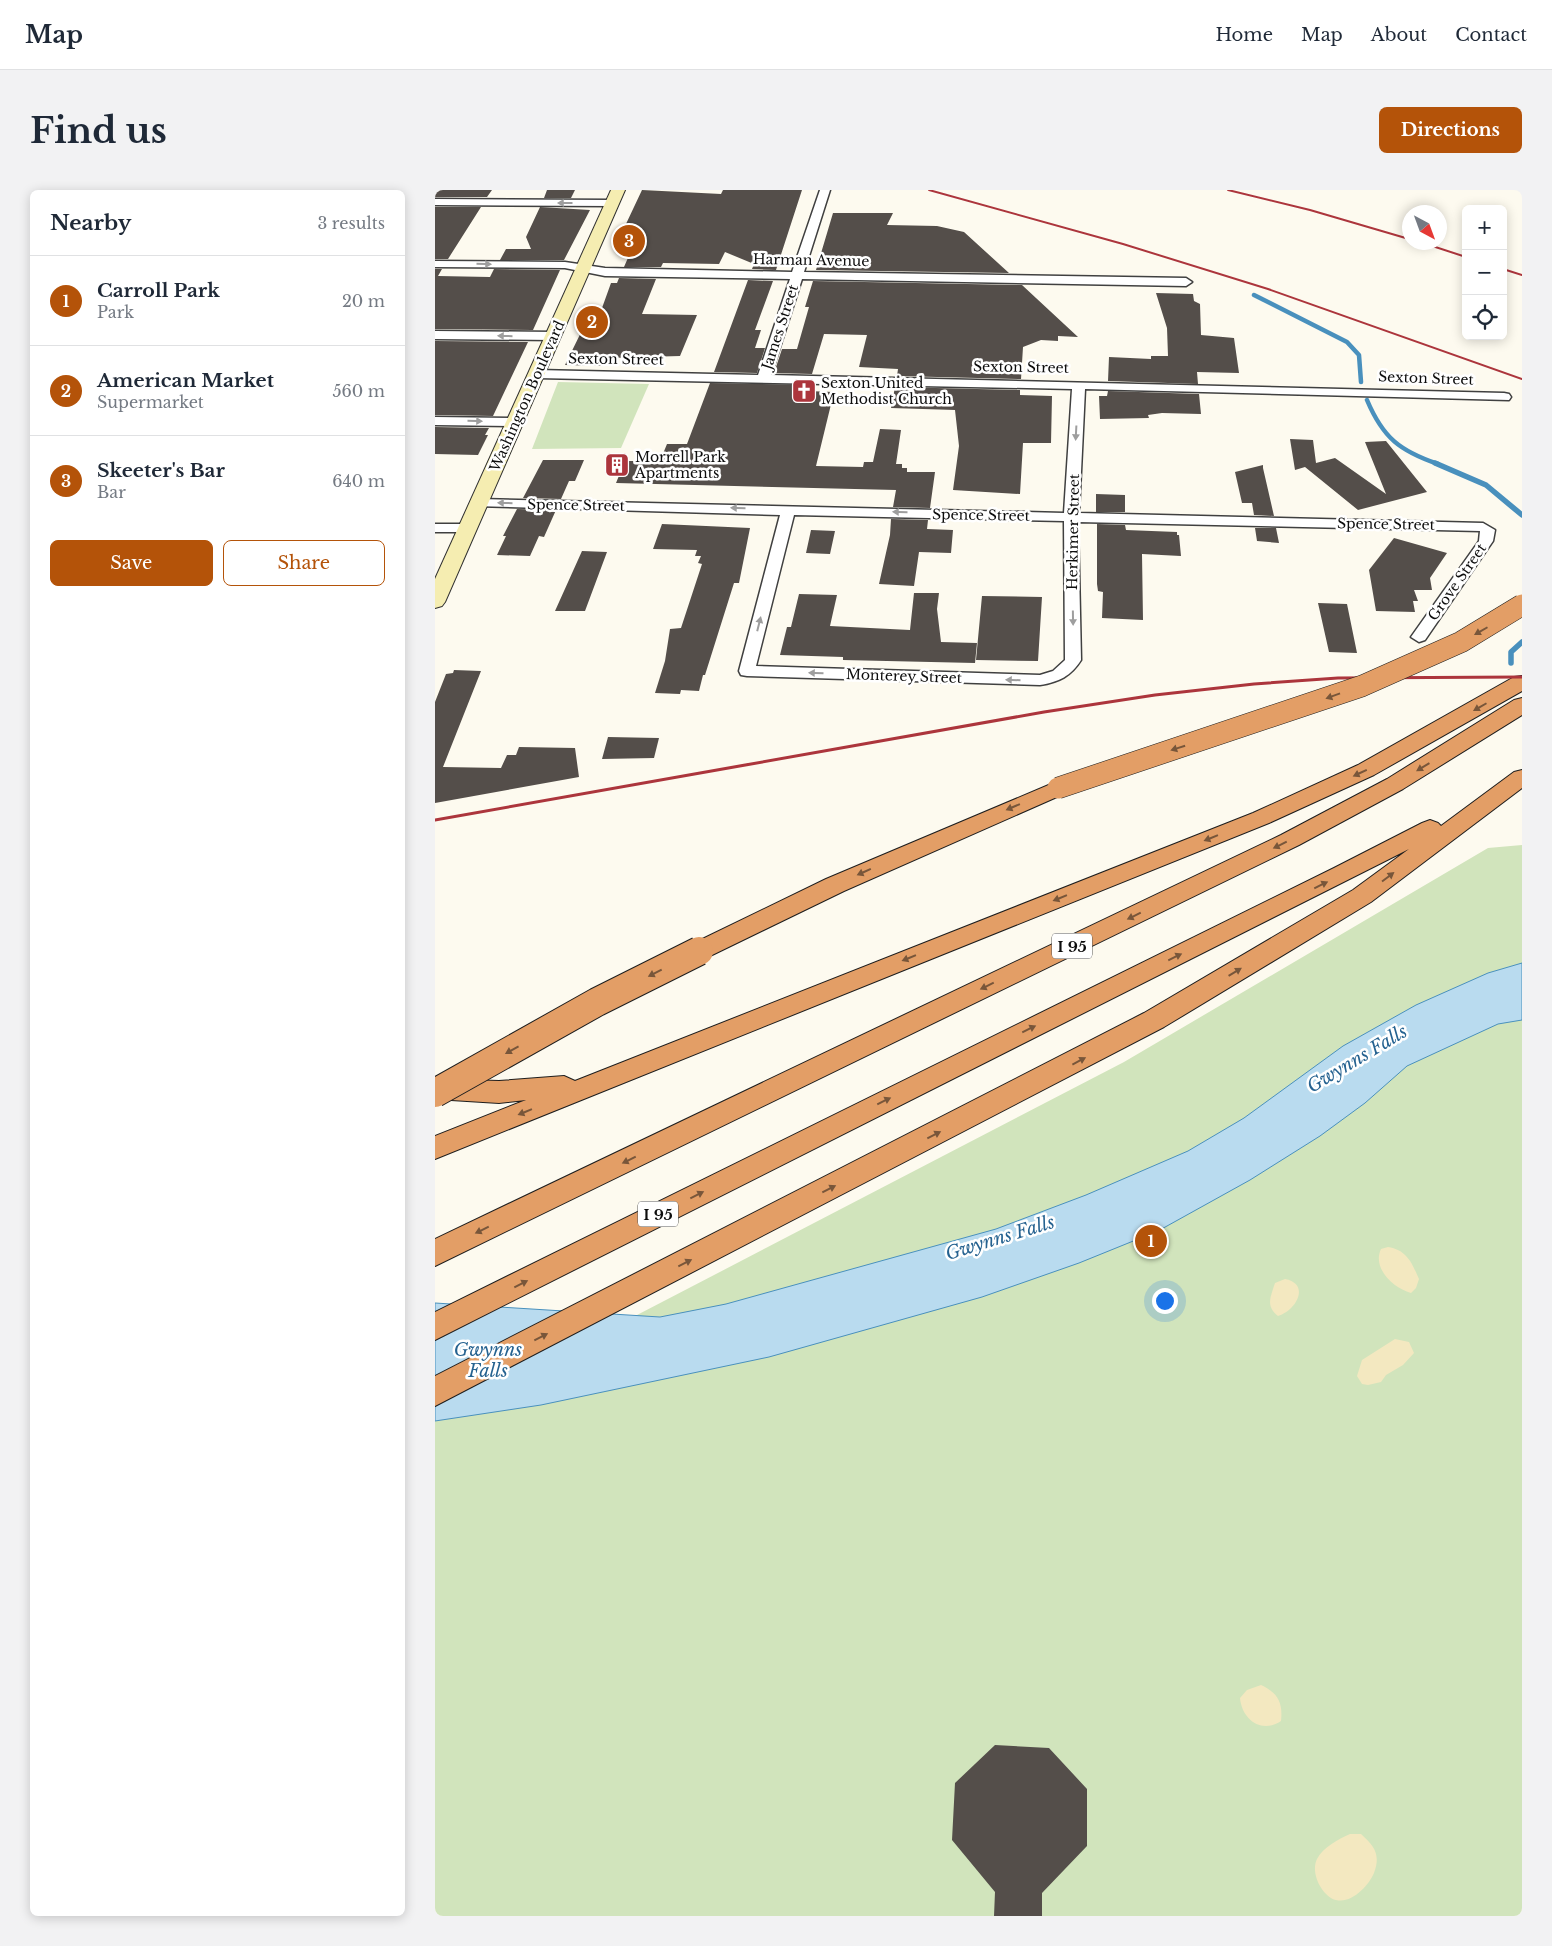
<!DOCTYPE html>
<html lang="en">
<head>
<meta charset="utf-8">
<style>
  :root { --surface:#fff; --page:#f2f2f3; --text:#1f2937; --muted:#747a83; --line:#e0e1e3; --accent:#b45309 }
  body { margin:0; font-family:"Libre Baskerville",serif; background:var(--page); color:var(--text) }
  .controls { position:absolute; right:15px; top:15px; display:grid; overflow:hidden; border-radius:8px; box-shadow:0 2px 12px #0003 }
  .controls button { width:45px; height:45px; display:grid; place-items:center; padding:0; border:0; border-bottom:1px solid var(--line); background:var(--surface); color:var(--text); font:25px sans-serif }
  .compass { position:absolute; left:967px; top:15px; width:45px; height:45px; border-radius:50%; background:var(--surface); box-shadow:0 2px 12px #0003; rotate:139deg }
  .you { position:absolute; left:729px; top:1110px; width:18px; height:18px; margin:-12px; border:4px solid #fff; border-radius:50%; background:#1a73e8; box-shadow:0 0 0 8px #1a73e833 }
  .badge { display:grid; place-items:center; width:32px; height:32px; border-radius:50%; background:var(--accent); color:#fff; font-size:16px; font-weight:700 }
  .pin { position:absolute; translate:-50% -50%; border:2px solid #fff; box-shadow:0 1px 5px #0006 }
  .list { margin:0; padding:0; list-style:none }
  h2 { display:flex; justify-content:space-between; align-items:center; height:65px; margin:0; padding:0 20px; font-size:21px }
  h2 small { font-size:16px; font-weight:400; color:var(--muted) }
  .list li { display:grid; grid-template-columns:32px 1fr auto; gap:15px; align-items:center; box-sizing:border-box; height:90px; padding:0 20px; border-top:1px solid var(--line) }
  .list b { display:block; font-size:19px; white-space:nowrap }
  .list p { margin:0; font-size:16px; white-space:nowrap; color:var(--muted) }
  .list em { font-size:16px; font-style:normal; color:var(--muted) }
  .actions { display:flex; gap:10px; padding:15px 20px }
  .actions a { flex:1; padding:11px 0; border:1px solid var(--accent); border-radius:8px; text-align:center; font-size:18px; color:var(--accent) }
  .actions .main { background:var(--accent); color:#fff }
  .icon { flex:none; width:28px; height:28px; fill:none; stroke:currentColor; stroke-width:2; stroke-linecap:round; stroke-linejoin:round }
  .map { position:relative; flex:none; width:1087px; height:1726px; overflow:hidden; border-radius:8px }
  header { display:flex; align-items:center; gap:30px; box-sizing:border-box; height:70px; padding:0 25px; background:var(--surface); border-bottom:1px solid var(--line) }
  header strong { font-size:24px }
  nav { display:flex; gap:28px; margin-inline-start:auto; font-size:18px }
  .intro { display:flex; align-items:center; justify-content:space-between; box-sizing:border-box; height:120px; padding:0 30px }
  h1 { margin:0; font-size:35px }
  .button { padding:12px 22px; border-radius:8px; background:var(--accent); color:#fff; font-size:18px; font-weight:700 }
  main { display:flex; gap:30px; padding:0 30px }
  aside { flex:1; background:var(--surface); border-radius:8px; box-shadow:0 2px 12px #0003 }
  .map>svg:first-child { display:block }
  .green { fill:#d1e4bc }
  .sand { fill:#f3e8c0 }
  .water { fill:#b9dbef; stroke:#4990bd }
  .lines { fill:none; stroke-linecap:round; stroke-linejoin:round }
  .stream-far1 { stroke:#4990bd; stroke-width:4.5 }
  .stream { stroke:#4990bd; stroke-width:5.5 }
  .building { fill:#544e4a }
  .minor-casing { stroke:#404040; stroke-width:3 }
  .secondary-casing { stroke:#2f2f2f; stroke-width:2 }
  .motorway-casing { stroke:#1e1e1e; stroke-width:2 }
  .minor { fill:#fff; fill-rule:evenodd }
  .secondary { fill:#f5edb1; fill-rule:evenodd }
  .motorway { fill:#e39e66; fill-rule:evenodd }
  .rail-far1 { stroke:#ac353c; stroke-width:2 }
  .rail { stroke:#ac353c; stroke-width:3 }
  .motorway-bridge-far1-casing { stroke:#1e1e1e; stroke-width:22; stroke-linecap:butt }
  .motorway-bridge-casing { stroke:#1e1e1e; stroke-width:30; stroke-linecap:butt }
  .motorway-bridge-far1 { stroke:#e39e66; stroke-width:21 }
  .motorway-bridge { stroke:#e39e66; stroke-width:28 }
  .oneway { fill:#9e9e9e }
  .oneway2 { fill:#78563a }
  .labels { text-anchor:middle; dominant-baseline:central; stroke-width:5; stroke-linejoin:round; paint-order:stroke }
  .far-street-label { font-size:14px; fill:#0d0d0d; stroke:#fff }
  .far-poi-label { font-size:14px; fill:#0d0d0d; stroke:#fff; text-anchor:start }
  .shield { fill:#fff; stroke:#565656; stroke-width:1 }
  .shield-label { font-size:15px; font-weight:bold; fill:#0d0d0d }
  .water-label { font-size:18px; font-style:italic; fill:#256290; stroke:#fff }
</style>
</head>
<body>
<header>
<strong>Map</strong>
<nav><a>Home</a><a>Map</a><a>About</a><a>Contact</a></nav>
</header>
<div class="intro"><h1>Find us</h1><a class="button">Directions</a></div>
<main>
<aside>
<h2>Nearby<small>3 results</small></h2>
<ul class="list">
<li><span class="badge">1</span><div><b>Carroll Park</b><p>Park</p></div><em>20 m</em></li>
<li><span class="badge">2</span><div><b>American Market</b><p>Supermarket</p></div><em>560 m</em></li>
<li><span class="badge">3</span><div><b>Skeeter's Bar</b><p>Bar</p></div><em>640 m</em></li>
</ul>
<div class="actions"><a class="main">Save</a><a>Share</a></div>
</aside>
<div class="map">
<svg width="1087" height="1726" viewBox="0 0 1087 1726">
  <rect width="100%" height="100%" fill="#fdfaef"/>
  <path class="green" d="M123,192L214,194L186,258L97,259Z
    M1087,655V1726H0V1230L689,872L1053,658Z"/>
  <path class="sand" d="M953,1057C972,1060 977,1073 984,1089L981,1098L976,1103C958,1098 937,1078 946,1059Z
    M850,1089C876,1094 861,1121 843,1126C830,1116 836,1106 840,1093Z
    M960,1149L974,1152L979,1163L968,1175L951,1185L946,1192L933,1195L927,1194L922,1186L927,1170Z
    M826,1495C843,1503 848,1512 846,1531C827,1544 807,1530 805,1508L812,1500Z
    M915,1644H926C939,1656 946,1664 939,1683C934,1695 917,1714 901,1710C887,1706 875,1683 882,1669C888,1657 904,1649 915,1644Z"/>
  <path class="water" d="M1087,773V830L1063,834L972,876L930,913L885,946L815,990L723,1041L644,1073L547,1107L334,1167L106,1215L0,1231V1113L225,1127L291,1114L561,1039L651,1005L753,961L809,928L908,856L981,815L1053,783Z"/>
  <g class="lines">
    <path class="stream-far1" d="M819,105L912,152L924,165L926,192
      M932,210C948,248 965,261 1003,274"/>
    <path class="stream" d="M1000,273L1051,295L1087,325
      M1076,473V462L1087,452"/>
  </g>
  <path class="building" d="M0,0H57L52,7H0Z
    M112,0H140L136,8H109Z
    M207,0L286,4L288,0H367L341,80L317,79L319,74L290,62L284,74L228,73L226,77H189L199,54L182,53Z
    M0,17H46L13,69H0Z
    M105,17L155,20L129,70H65L71,59H96L91,47Z
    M398,23H458L452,35L502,36L529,42L574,83L381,80Z
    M0,79H7L3,86L55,87L59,79L125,80L98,140L0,139Z
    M184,88L221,89L207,124L262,125L245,166L174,168L170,176L130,175L158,118H167L176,93H182Z
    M313,90L338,91L320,140H326L320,158H330L322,183L279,182Z
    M378,91L587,95L643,147L623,146V151L606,150L588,157L586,189L462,186L463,179L424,177L432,145L389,144L377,184L339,183L347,159H362L374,117H370Z
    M721,103L758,104L759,111L765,114L766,145L799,148L804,183L762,182L763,194L673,191L674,167L716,169V166H733L732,138Z
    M0,151L93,152L58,226L0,225Z
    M275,193L374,195L372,201L399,202L381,276L428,277L429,272H438L445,239L466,240L461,274H467V278H472V282H500L495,318L458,317L461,300L181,293L190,271H225L232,254H252Z
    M460,197L585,200V205L617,206L616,253H588L585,304L518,300L524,256L520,220L456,218Z
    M673,201L764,204L766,224L727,223L713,225L714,228L665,229L664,206H672Z
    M0,237L54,238L50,245H53L43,265L0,264Z
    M855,249L878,250L881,273L900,268L951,304L930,252L951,251L992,302L923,320L870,277L860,280Z
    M108,270H149L140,291H134L126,309L88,308Z
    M828,275V278L839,326L819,325L817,313H807L800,282Z
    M661,304L690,305V322H661Z
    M82,319L121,320L109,347L104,346L95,366L62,365L71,346H68Z
    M456,329L493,330L492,339L518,340L516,363L484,362L479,396L444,394L455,345Z
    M227,334L315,338L304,393H299L270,485H268L264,501L246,500L245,504L220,503L230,471L235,439L246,438L267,374L263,373L266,366H260L262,360L218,359Z
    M662,334L690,335L691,340L742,342V345H744L746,366L707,364L708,430L667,428L668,402L663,401L662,394Z
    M820,338H841L844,353L822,351Z
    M376,340L400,341L395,364L371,363Z
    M959,348L1012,363L995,388L997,400H979L983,411H978L980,422L941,421L934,380Z
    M147,361L172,362L150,421H120Z
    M479,403H504L502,419L506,452L542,453L540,473L408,470V467L345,465L352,437H356L364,404L402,405L395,436L475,440Z
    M547,406L607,407L603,471L541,470Z
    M883,413L912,414L922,463L894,462Z
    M19,480L46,481L8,577L66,578L72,565H81L84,557L140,558L144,587L0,613V512L11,484L18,483Z
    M173,547L224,548L219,568L167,569Z
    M560,1555L614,1558L652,1599V1656L607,1703V1726H559L560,1702L517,1650L520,1593Z"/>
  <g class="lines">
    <defs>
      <path id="minor" d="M385,0H395L369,82L751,88L757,92L751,96L367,89L336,185L1069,203L1074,204L1076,207L1074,210L650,199L644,323L1048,333L1060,340L1058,351L990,450L984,452L976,447L1044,351L1045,341L643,332L646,470C636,486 624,492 605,495L312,486L306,485L304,481L345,325L39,316L37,313L39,310L44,309L629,323L637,199L102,188L96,184L102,180L323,185L355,89L170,86L130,78L0,77V71L130,72L170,78L357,82ZM359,325L629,331L630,470L618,481L605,485L321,476Z
        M0,9L178,10L183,13L178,16L0,15Z
        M0,141L119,142L125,146L119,150L0,149Z
        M0,227L80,228L87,232L80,236L0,235Z
        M0,334H33L40,338L33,342H0Z"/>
      <path id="secondary" d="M176,0H190L10,412L7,416L0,418V389Z"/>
      <path id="motorway" d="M1087,486V501L939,585L834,633L0,969V946L91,910L64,913L0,909V889L64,891L129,886L140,891L818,623L923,575L1079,487Z
        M1087,508V525L968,599L864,655L0,1076V1049L846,645L952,589L1079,510Z
        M1087,580V598L936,712L729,837L0,1216V1186L709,823L918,700L974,659L0,1150V1122L899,678L987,633L995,630L1003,633L1006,636L1079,582Z
        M623,591L631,593L635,598L631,603L409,701L273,767L264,770L255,767L251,761L255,755L391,689Z"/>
    </defs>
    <use href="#minor" class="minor-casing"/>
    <use href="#secondary" class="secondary-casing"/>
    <use href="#motorway" class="motorway-casing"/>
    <use href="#minor" class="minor"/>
    <use href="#secondary" class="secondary"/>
    <use href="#motorway" class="motorway"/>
    <path class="rail-far1" d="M494,0L688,54L833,99L1087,189
      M793,0L875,20L974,49
      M985,52L1031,67
      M1068,79L1087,85"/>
    <path class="rail" d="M0,630L609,522L720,505L819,494L903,488L1087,487"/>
    <defs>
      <path id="motorway-bridge-far1" d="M623,598L927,496L1026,452L1087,415"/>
      <path id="motorway-bridge" d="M0,903L162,812L264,761"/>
    </defs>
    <use href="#motorway-bridge-far1" class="motorway-bridge-far1-casing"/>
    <use href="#motorway-bridge" class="motorway-bridge-casing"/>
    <use href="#motorway-bridge-far1" class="motorway-bridge-far1"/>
    <use href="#motorway-bridge" class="motorway-bridge"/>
  </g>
  <defs><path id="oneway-solid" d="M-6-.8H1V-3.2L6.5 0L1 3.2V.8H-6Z" transform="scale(1.25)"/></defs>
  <g class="oneway">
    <use href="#oneway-solid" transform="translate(130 13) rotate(-180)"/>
    <use href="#oneway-solid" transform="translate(49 74) rotate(1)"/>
    <use href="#oneway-solid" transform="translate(70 146) rotate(-179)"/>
    <use href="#oneway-solid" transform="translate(40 231) rotate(1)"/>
    <use href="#oneway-solid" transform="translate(641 243) rotate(93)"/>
    <use href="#oneway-solid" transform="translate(70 313) rotate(-179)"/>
    <use href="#oneway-solid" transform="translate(303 318) rotate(-179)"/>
    <use href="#oneway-solid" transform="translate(465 322) rotate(-179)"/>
    <use href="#oneway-solid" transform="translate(638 428) rotate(89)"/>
    <use href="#oneway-solid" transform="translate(324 434) rotate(-76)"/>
    <use href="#oneway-solid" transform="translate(381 483) rotate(-178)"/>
    <use href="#oneway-solid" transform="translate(578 490) rotate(-178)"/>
  </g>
  <g class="oneway2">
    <use href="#oneway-solid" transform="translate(1046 441) rotate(150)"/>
    <use href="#oneway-solid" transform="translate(898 506) rotate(160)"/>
    <use href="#oneway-solid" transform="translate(1045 517) rotate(150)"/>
    <use href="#oneway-solid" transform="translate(743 558) rotate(162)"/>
    <use href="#oneway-solid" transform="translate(988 577) rotate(149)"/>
    <use href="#oneway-solid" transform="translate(925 583) rotate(155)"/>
    <use href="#oneway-solid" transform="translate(578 617) rotate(157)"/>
    <use href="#oneway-solid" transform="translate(776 648) rotate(158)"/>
    <use href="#oneway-solid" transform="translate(845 655) rotate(154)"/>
    <use href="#oneway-solid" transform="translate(429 682) rotate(156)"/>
    <use href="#oneway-solid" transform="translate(953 687) rotate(-37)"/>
    <use href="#oneway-solid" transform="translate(886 695) rotate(-26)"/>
    <use href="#oneway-solid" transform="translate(625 708) rotate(158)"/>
    <use href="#oneway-solid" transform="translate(699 726) rotate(154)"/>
    <use href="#oneway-solid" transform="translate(740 767) rotate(-26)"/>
    <use href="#oneway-solid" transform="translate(474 768) rotate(158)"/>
    <use href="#oneway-solid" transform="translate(800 782) rotate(-31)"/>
    <use href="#oneway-solid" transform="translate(220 783) rotate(153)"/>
    <use href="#oneway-solid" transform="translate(552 796) rotate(154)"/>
    <use href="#oneway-solid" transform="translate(594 839) rotate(-26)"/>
    <use href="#oneway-solid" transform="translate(77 860) rotate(151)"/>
    <use href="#oneway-solid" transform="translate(644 871) rotate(-28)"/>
    <use href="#oneway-solid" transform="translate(449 911) rotate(-26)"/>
    <use href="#oneway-solid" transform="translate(90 922) rotate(158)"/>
    <use href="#oneway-solid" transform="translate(499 945) rotate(-27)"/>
    <use href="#oneway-solid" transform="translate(194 970) rotate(154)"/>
    <use href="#oneway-solid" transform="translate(394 999) rotate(-27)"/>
    <use href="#oneway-solid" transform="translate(262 1005) rotate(-27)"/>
    <use href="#oneway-solid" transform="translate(47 1040) rotate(154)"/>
    <use href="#oneway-solid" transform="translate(250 1073) rotate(-27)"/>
    <use href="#oneway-solid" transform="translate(86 1094) rotate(-27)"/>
    <use href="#oneway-solid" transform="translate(106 1147) rotate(-27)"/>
  </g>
  <defs>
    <symbol id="church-square" viewBox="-11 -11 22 22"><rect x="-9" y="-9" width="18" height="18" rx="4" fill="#ac353c" stroke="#fff"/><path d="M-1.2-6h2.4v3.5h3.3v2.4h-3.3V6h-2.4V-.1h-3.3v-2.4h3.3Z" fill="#fff"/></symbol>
    <symbol id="building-square" viewBox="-11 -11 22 22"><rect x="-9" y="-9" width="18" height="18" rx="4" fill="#ac353c" stroke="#fff"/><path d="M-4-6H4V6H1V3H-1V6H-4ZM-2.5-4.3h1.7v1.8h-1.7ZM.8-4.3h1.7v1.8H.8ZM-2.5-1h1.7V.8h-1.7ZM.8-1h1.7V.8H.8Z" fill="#fff"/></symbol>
  </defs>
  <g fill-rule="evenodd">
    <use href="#church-square" x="355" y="187" width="28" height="28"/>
    <use href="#building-square" x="168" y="261" width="28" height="28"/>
  </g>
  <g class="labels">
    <g class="far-street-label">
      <text transform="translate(376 70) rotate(1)">Harman Avenue</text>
      <text transform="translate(345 137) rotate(-72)">James Street</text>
      <text transform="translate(181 169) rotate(1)">Sexton Street</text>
      <text transform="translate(586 177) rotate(1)">Sexton Street</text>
      <text transform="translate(991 188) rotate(2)">Sexton Street</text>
      <text transform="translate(92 206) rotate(-66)">Washington Boulevard</text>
      <text transform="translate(141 315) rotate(1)">Spence Street</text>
      <text transform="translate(546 325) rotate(1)">Spence Street</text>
      <text transform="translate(951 334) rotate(1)">Spence Street</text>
      <text transform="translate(638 342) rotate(-89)">Herkimer Street</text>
      <text transform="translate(1022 392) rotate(-55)">Grove Street</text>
      <text transform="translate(469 486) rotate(2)">Monterey Street</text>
    </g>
    <g class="far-poi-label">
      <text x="386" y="193">Sexton United<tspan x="386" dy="16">Methodist Church</tspan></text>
      <text x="200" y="267">Morrell Park<tspan x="200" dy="16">Apartments</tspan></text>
    </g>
    <g class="shield">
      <rect x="617" y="743.5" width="40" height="25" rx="4"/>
      <rect x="203" y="1011.5" width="40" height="25" rx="4"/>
    </g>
    <g class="shield-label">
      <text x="637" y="756">I 95</text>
      <text x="223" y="1024">I 95</text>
    </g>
    <g class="water-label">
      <text transform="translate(922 869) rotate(-31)">Gwynns Falls</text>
      <text transform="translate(565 1048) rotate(-17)">Gwynns Falls</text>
      <text x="53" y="1160">Gwynns<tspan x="53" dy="21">Falls</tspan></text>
    </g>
  </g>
</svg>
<div class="controls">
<button>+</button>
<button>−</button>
<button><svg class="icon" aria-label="locate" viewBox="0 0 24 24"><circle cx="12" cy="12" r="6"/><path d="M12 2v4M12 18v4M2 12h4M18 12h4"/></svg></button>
</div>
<svg class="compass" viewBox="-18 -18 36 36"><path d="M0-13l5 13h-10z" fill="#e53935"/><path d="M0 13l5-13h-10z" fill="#747a83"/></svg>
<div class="you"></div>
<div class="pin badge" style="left:716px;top:1051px">1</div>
<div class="pin badge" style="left:157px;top:132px">2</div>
<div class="pin badge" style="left:194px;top:51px">3</div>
</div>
</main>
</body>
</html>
